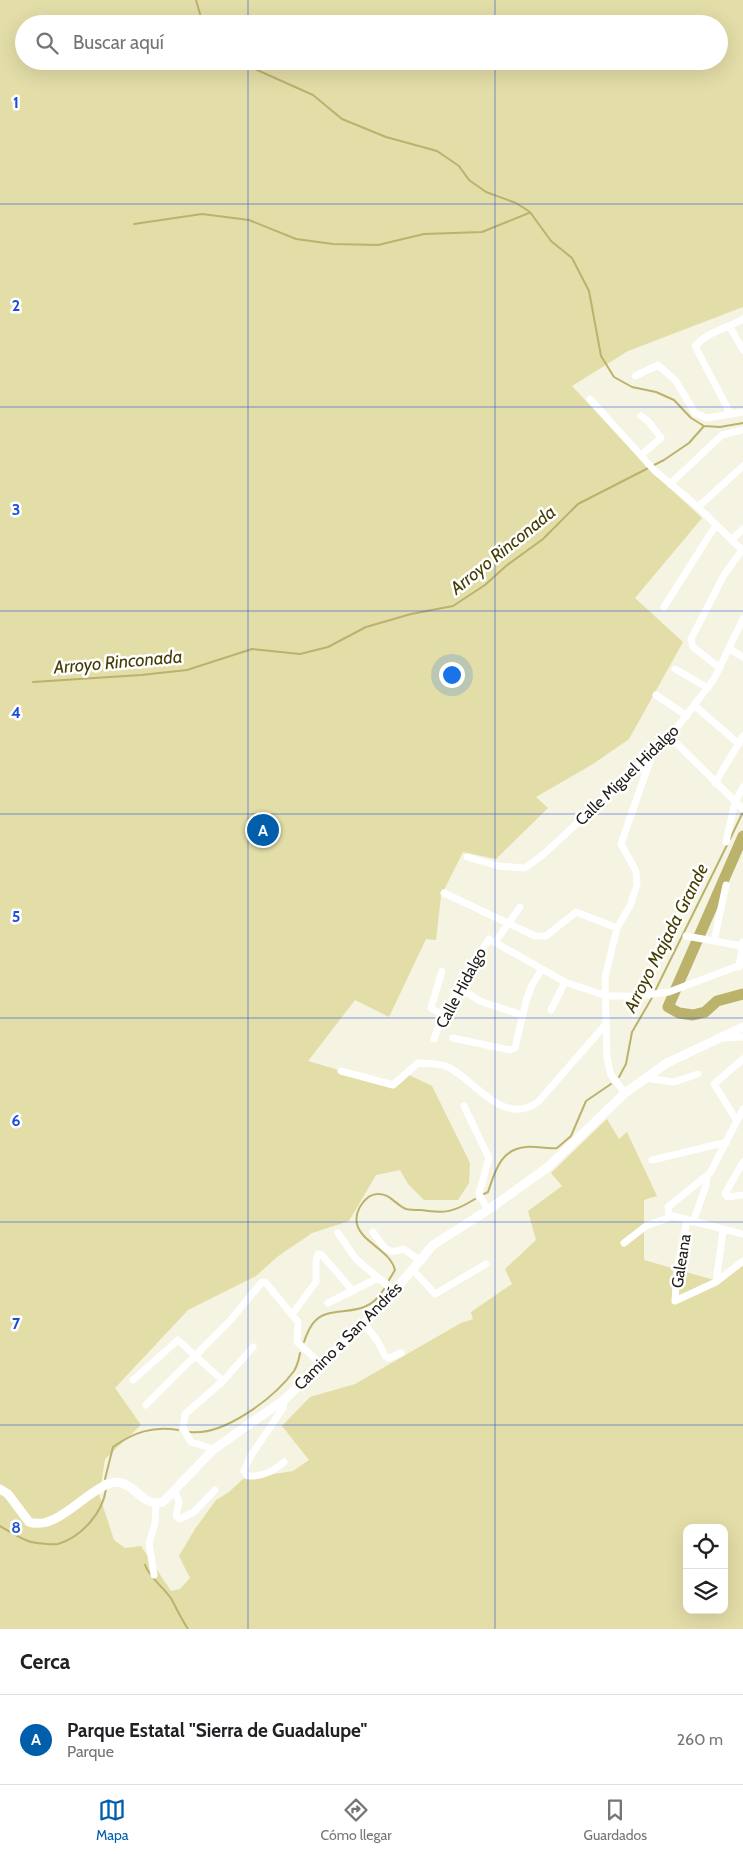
<!DOCTYPE html>
<html lang="es">
<head>
<meta charset="utf-8">
<style>
  :root { --surface:#fff; --page:#f2f2f2; --text:#202124; --muted:#757577; --line:#e0e0e0; --accent:#005eab }
  body { margin:0; font-family:Cabin,sans-serif; background:var(--page); color:var(--text) }
  .controls { position:absolute; right:15px; bottom:15px; display:grid; overflow:hidden; border-radius:10px; box-shadow:0 5px 20px #0002 }
  .controls button { width:45px; height:45px; display:grid; place-items:center; padding:0; border:0; border-bottom:1px solid var(--line); background:var(--surface); color:var(--text); font:25px sans-serif }
  .you { position:absolute; left:451px; top:674px; width:18px; height:18px; margin:-12px; border:4px solid #fff; border-radius:50%; background:#1a73e8; box-shadow:0 0 0 8px #1a73e833 }
  .badge { display:grid; place-items:center; width:32px; height:32px; border-radius:50%; background:var(--accent); color:#fff; font-size:16px; font-weight:700 }
  .pin { position:absolute; translate:-50% -50%; border:2px solid #fff; box-shadow:0 1px 5px #0006 }
  .list { margin:0; padding:0; list-style:none }
  h2 { display:flex; justify-content:space-between; align-items:center; height:65px; margin:0; padding:0 20px; font-size:21px }
  h2 small { font-size:16px; font-weight:400; color:var(--muted) }
  .list li { display:grid; grid-template-columns:32px 1fr auto; gap:15px; align-items:center; box-sizing:border-box; height:90px; padding:0 20px; border-top:1px solid var(--line) }
  .list b { display:block; font-size:19px; white-space:nowrap }
  .list p { margin:0; font-size:16px; white-space:nowrap; color:var(--muted) }
  .list em { font-size:16px; font-style:normal; color:var(--muted) }
  .icon { flex:none; width:28px; height:28px; fill:none; stroke:currentColor; stroke-width:2; stroke-linecap:round; stroke-linejoin:round }
  .map { position:relative; flex:none; width:743px; height:1629px; overflow:hidden }
  .search { position:absolute; background:var(--surface); box-shadow:0 5px 20px #0002; left:15px; right:15px; top:15px; height:55px; display:flex; align-items:center; gap:12px; box-sizing:border-box; padding:0 18px; border-radius:28px; color:var(--muted); font-size:19px }
  .sheet { height:155px; background:var(--surface) }
  nav { display:flex; justify-content:space-around; align-items:center; box-sizing:border-box; height:70px; border-top:1px solid var(--line); background:var(--surface); font-size:14px; color:var(--muted) }
  nav a { display:grid; justify-items:center; gap:2px }
  nav .on { color:var(--accent) }
  .map>svg:first-child { display:block }
  .green { fill:#e3dda8; fill-rule:evenodd }
  .lines { fill:none; stroke-linecap:round; stroke-linejoin:round }
  .stream { stroke:#bbb26c; stroke-width:2 }
  .river { stroke:#bbb26c; stroke-width:11 }
  .minor { stroke:#fff; stroke-width:7 }
  .tertiary { stroke:#fff; stroke-width:9 }
  .grid { fill:none; stroke:#1d4ed8; stroke-width:1; stroke-opacity:0.55 }
  .labels { text-anchor:middle; dominant-baseline:central; stroke-width:5; stroke-linejoin:round; paint-order:stroke }
  .street-label { font-size:16px; fill:#1d1c16; stroke:#fff }
  .water-label { font-size:18px; font-style:italic; fill:#453e03; stroke:#fff }
  .grid-label { font-size:16px; text-anchor:middle; font-weight:bold; fill:#1d4ed8; stroke:#fff; stroke-width:5; stroke-linejoin:round; paint-order:stroke }
</style>
</head>
<body>
<div class="map">
<svg width="743" height="1629" viewBox="0 0 743 1629">
  <rect width="100%" height="100%" fill="#f5f3e1"/>
  <path class="green" d="M0,0H743V307L628,351L572,386L651,471L702,518L635,598L683,642L629,739L593,764L536,797L548,808L496,859L463,852L441,896L436,940L426,939L389,1017L355,1000L308,1061L386,1084L409,1075L432,1086L470,1163L469,1183L458,1200H424L408,1184L400,1170L376,1175L349,1221L312,1233L277,1257L256,1276L188,1310L115,1388L141,1425L105,1459L101,1485L97,1488L114,1540L125,1548L141,1546L171,1591L180,1589L190,1578L179,1556L195,1529L216,1500L229,1492L243,1479L293,1471L309,1460L282,1426L310,1397L355,1384L461,1323L473,1319L471,1312L512,1284L505,1269L536,1240L528,1211L562,1186L551,1173L607,1119L619,1139L627,1132L657,1196L644,1200V1260L721,1282L743,1263V1629H0ZM24,24H719V61H24ZM687,1528H724V1610H687Z"/>
  <g class="lines">
    <path class="stream" d="M196,0L203,24
      M237,61L313,95L342,119L386,137L437,151L459,166L469,180L486,192L516,203L530,212L551,241L572,258L589,291L601,356L614,377L632,387L656,392L674,400L691,418L704,426L720,427L743,423
      M134,224L202,214L249,220L296,239L333,244L378,245L424,234L482,232L529,213
      M33,682L141,675L187,670L252,649L300,654L328,647L366,627L411,614L453,606L485,585L506,566L543,539L578,504L664,460L689,443L704,426
      M730,839L743,812
      M655,991L728,843
      M619,1077L626,1064L632,1032L653,996
      M484,1194L488,1192C495,1172 500,1149 526,1147C536,1146 547,1149 557,1148L571,1136L586,1101L611,1084
      M389,1280L395,1270C390,1250 361,1242 357,1224C354,1211 366,1193 379,1194C390,1194 396,1205 406,1209C410,1210 416,1210 421,1210C445,1214 454,1212 475,1199
      M304,1342C306,1336 310,1326 315,1321C332,1303 365,1322 384,1289
      M190,1432C224,1436 274,1398 294,1371C297,1366 299,1359 300,1353
      M105,1479L113,1447C134,1432 153,1426 178,1430
      M0,1526C9,1531 20,1539 31,1542C38,1543 51,1545 58,1544C82,1537 103,1512 106,1489
      M145,1565C151,1580 164,1587 172,1600C177,1610 182,1620 188,1629"/>
    <path class="river" d="M743,836L668,1007L679,1013L693,1015L705,1012L717,1001L743,994"/>
    <path class="minor" d="M730,327L743,350
      M635,376L658,365L676,381L695,413L707,418L743,412
      M590,399L654,470L698,507L743,551
      M730,413L695,346C708,331 727,329 743,319
      M641,416L649,422L661,438L641,455
      M670,484L722,435L743,430
      M698,507L743,466
      M731,540L743,529
      M664,607L716,525
      M730,649L743,657
      M720,668L693,647L691,639L724,575L742,550
      M675,669L708,688
      M656,695L687,716
      M695,706L739,744
      M670,737L743,809
      M715,783L743,736
      M726,842L735,802L743,787
      M467,857L498,866L525,868L545,853L670,737L714,679L743,619
      M444,893L535,936H546L576,912L617,928
      M686,936L742,946
      M496,941L520,907
      M714,941L726,885
      M739,967L743,942
      M442,971L431,1008L443,1015
      M459,988L482,1002L522,1015
      M551,1010L565,982
      M453,1038L510,1050L515,1048L526,1001L532,985L542,969
      M721,1038L743,1037
      M434,1039L443,1015L489,939L565,982L606,996H638L669,992L743,964
      M341,1071L393,1085L418,1063C427,1063 439,1063 448,1067C476,1081 503,1127 538,1102L606,1024
      M645,1078L674,1082L698,1074
      M625,1093L611,1075L607,1058L605,977L617,928L630,906L637,885L636,871L621,844L652,755
      M464,1106L489,1158L479,1194L488,1210
      M737,1121L714,1084L743,1059
      M652,1160L727,1142
      M743,1162L725,1194L728,1197L743,1195
      M669,1215L668,1207L710,1173L743,1109
      M669,1215L743,1234
      M687,1220L677,1270L675,1301L716,1282L743,1261
      M693,1222L706,1186L707,1176
      M373,1232C384,1246 385,1256 404,1249L419,1260
      M338,1233L356,1259L395,1292
      M624,1243L646,1226L668,1218L669,1215
      M412,1269L435,1294L486,1264
      M716,1282L723,1231
      M328,1303L378,1278
      M293,1313L316,1282V1260L318,1254L322,1255L353,1291
      M363,1323L377,1340L385,1356L389,1358L401,1353
      M133,1380L178,1340L223,1381
      M146,1405L228,1323L262,1282L266,1283L298,1322L297,1342L320,1363
      M214,1449L191,1442L183,1428L185,1414L223,1381L253,1347
      M284,1462C273,1472 262,1477 248,1476L244,1471L250,1457L283,1408L284,1400
      M175,1492L179,1502L176,1516L180,1519L194,1512L215,1490
      M154,1575L149,1543L155,1524L156,1503"/>
    <path class="tertiary" d="M0,1489L8,1494L29,1522C56,1531 84,1493 108,1484C132,1474 140,1509 163,1502L214,1449L284,1400L379,1309L433,1245L488,1210L548,1167L625,1093L667,1063L743,1027"/>
  </g>
  <path class="grid" d="M248,0V24M495,0V24M248,61V1629M495,61V1629M0,204H743M0,407H743M0,611H743M0,814H743M0,1018H743M0,1222H743M0,1425H743"/>
  <g class="labels">
    <g class="street-label">
      <text transform="translate(627 775) rotate(-44)">Calle Miguel Hidalgo</text>
      <text transform="translate(461 988) rotate(-62)">Calle Hidalgo</text>
      <text transform="translate(681 1261) rotate(-81)">Galeana</text>
      <text transform="translate(348 1336) rotate(-45)">Camino a San Andrés</text>
    </g>
    <g class="water-label">
      <text transform="translate(503 550) rotate(-39)">Arroyo Rinconada</text>
      <text transform="translate(118 662) rotate(-5)">Arroyo Rinconada</text>
      <text transform="translate(666 938) rotate(-63)">Arroyo Majada Grande</text>
    </g>
  </g>
  <g class="grid-label">
    <text x="16" y="108">1</text>
    <text x="16" y="311">2</text>
    <text x="16" y="515">3</text>
    <text x="16" y="718">4</text>
    <text x="16" y="922">5</text>
    <text x="16" y="1126">6</text>
    <text x="16" y="1329">7</text>
    <text x="16" y="1533">8</text>
  </g>
</svg>
<div class="controls">
<button><svg class="icon" aria-label="locate" viewBox="0 0 24 24"><circle cx="12" cy="12" r="6"/><path d="M12 2v4M12 18v4M2 12h4M18 12h4"/></svg></button>
<button><svg class="icon" aria-label="layers" viewBox="0 0 24 24"><path d="M12 4l9 5-9 5-9-5zM3 14l9 5 9-5"/></svg></button>
</div>
<div class="you"></div>
<div class="pin badge" style="left:263px;top:830px">A</div>
<div class="search"><svg class="icon" aria-label="search" viewBox="0 0 24 24"><circle cx="10" cy="10" r="6"/><path d="M15 15l6 6"/></svg>Buscar aquí</div>
</div>
<section class="sheet">
<h2>Cerca<small></small></h2>
<ul class="list">
<li><span class="badge">A</span><div><b>Parque Estatal &quot;Sierra de Guadalupe&quot;</b><p>Parque</p></div><em>260 m</em></li>
</ul>
</section>
<nav>
<a class="on"><svg class="icon" aria-label="map" viewBox="0 0 24 24"><path d="M3 6l6-2 6 2 6-2v14l-6 2-6-2-6 2zM9 4v14M15 6v14"/></svg>Mapa</a>
<a><svg class="icon" aria-label="directions" viewBox="0 0 24 24"><path d="M12 3l9 9-9 9-9-9zM9 14v-3h6M13 9l2 2-2 2"/></svg>Cómo llegar</a>
<a><svg class="icon" aria-label="saved" viewBox="0 0 24 24"><path d="M7 4h10v16l-5-4-5 4z"/></svg>Guardados</a>
</nav>
</body>
</html>
